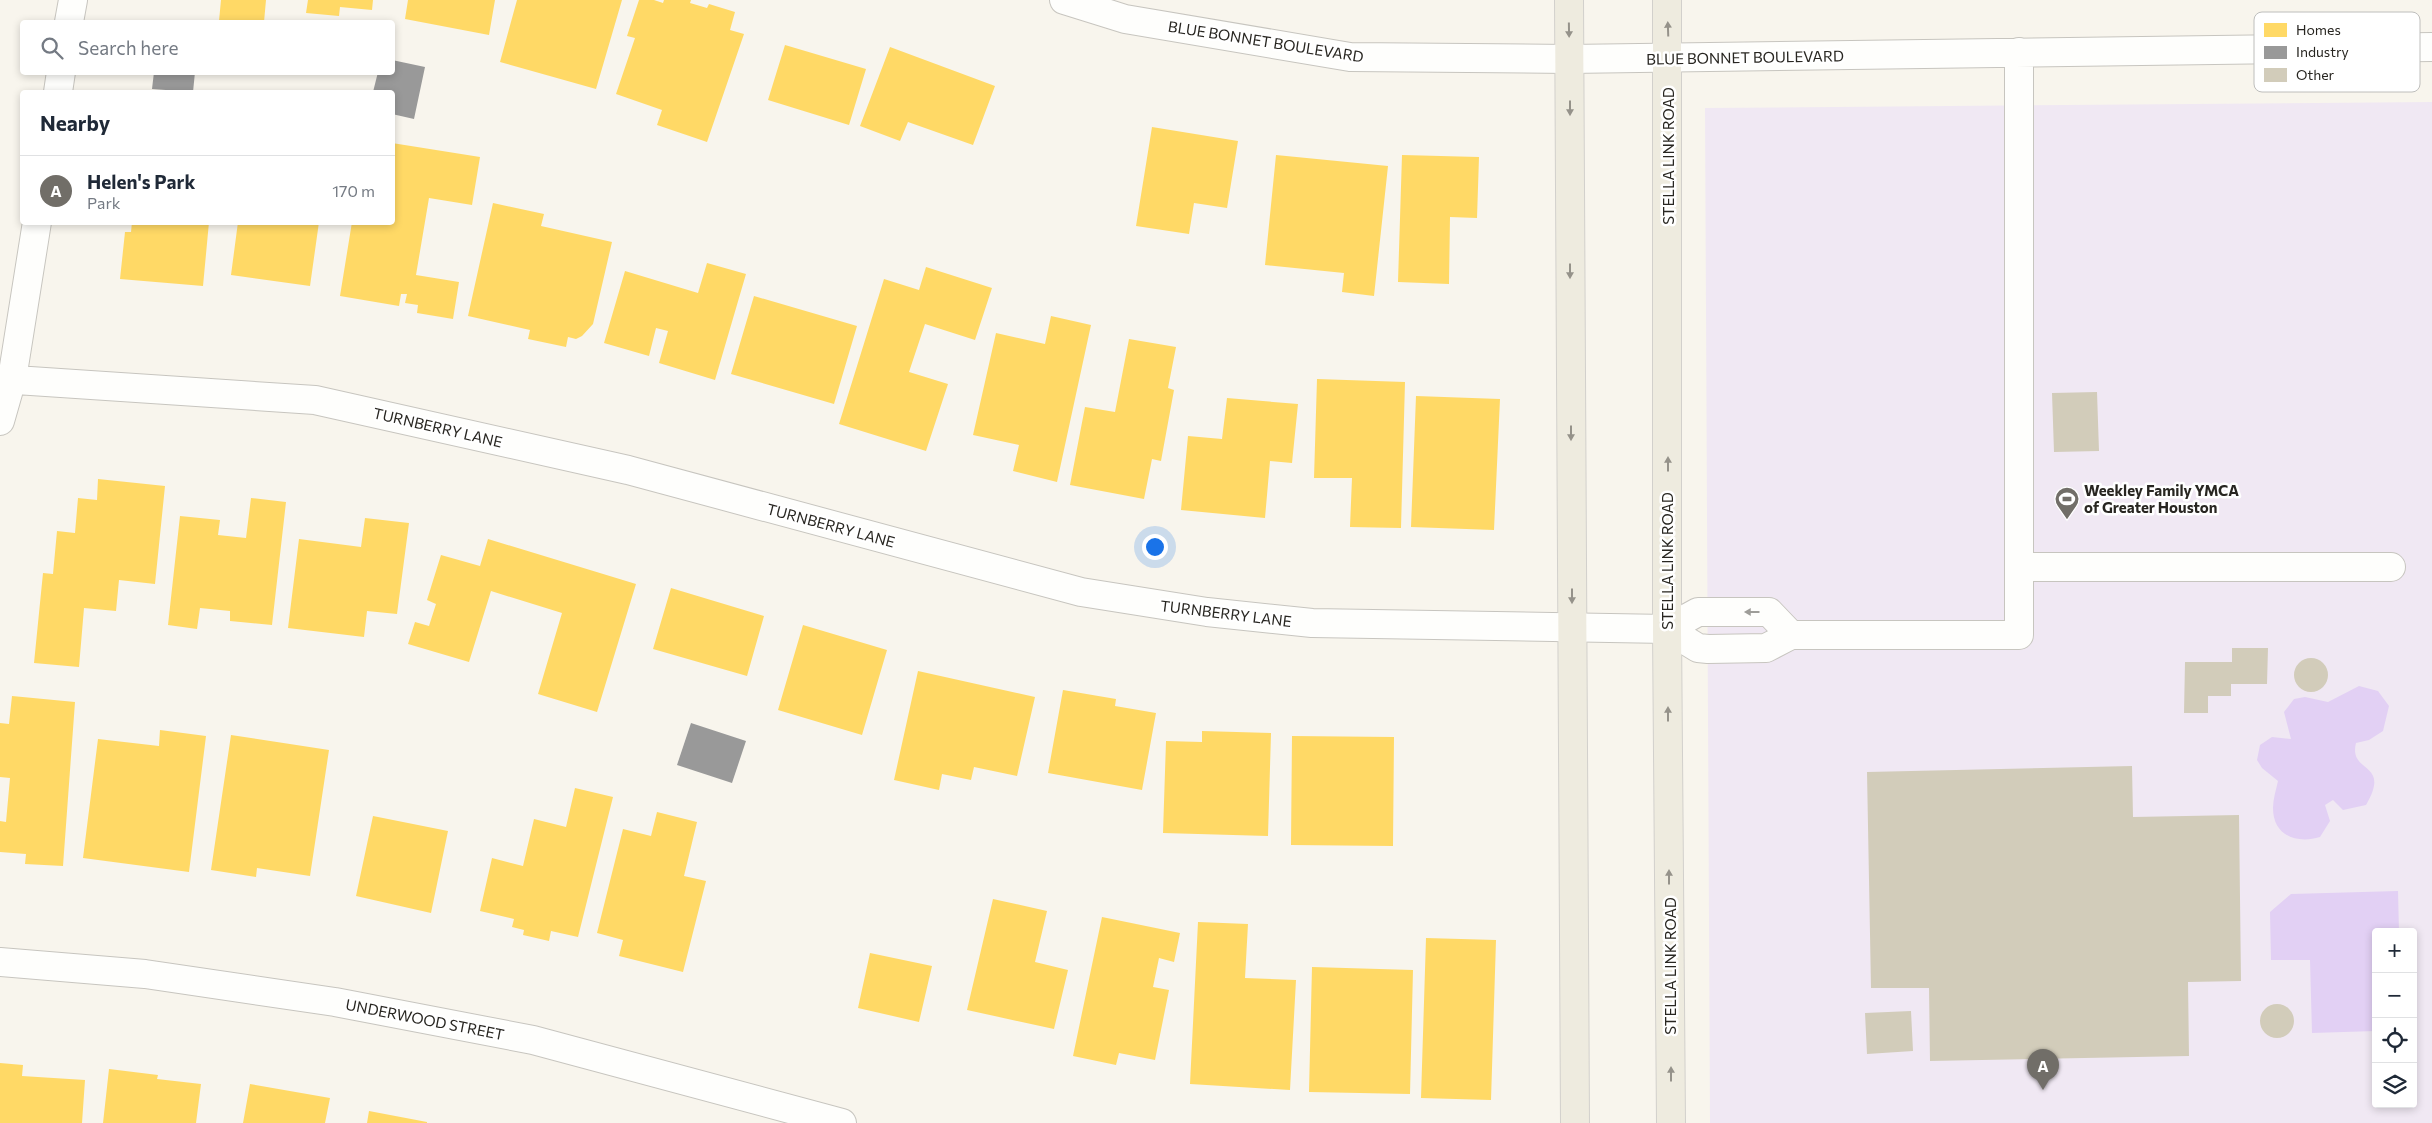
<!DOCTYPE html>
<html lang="en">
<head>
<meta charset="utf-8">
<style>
  :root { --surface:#fff; --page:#f6f6f7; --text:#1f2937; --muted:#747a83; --line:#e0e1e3; --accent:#716e68 }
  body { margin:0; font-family:Commissioner,sans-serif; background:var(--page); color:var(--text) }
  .controls { position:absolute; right:15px; bottom:15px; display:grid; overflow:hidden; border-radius:5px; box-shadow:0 2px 8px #0003 }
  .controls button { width:45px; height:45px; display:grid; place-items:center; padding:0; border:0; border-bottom:1px solid var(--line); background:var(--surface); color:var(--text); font:25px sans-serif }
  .you { position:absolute; left:1154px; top:546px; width:18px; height:18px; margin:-12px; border:4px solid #fff; border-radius:50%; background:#1a73e8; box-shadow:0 0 0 8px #1a73e833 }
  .badge { display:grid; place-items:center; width:32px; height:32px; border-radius:50%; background:var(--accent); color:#fff; font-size:16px; font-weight:700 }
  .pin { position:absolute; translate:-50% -41px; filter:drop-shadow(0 1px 2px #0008) }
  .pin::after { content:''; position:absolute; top:26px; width:18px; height:15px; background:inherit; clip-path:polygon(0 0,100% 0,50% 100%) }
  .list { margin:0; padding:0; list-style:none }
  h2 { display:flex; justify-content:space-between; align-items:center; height:65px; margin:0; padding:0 20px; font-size:21px }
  h2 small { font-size:16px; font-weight:400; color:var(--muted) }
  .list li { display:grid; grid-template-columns:32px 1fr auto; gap:15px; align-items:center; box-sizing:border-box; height:70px; padding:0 20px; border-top:1px solid var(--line) }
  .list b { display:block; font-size:19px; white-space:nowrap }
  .list p { margin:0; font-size:16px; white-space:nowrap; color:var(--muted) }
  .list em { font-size:16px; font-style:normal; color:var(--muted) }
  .icon { flex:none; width:28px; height:28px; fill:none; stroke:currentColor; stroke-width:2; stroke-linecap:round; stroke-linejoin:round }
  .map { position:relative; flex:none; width:2432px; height:1123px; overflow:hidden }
  .search { position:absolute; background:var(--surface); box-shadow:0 2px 8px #0003; left:20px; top:20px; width:375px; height:55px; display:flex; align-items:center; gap:12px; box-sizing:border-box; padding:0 18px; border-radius:5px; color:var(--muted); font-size:19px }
  .panel { position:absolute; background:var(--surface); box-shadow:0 2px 8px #0003; left:20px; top:90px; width:375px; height:135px; border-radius:5px }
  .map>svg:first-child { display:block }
  .green { fill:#f0e8f3; fill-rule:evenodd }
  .water { fill:#e2d0f4 }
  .homes { fill:#ffd966 }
  .industry { fill:#999 }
  .building { fill:#d2ccba }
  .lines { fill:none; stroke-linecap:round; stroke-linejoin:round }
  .minor-casing { stroke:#c7c5bf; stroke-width:30 }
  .major-casing { stroke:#d2d0cc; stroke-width:30 }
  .minor { stroke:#fefefc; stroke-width:28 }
  .major { stroke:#eeebdf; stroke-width:28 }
  .oneway { fill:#95928a }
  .oneway2 { fill:#9e9d99 }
  .labels { text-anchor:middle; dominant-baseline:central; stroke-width:5; stroke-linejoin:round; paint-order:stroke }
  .street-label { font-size:15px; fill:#282621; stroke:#fff }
  .poi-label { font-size:15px; font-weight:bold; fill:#282621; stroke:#fff; text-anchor:start }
  .key { fill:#fff; stroke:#bebebc; stroke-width:1 }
  .key-label { font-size:14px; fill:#282621 }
</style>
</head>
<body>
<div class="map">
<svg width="2432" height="1123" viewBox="0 0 2432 1123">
  <rect width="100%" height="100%" fill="#f8f5ed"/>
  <path class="green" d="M2432,102V1123H1710L1705,108ZM2376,932H2413V1104H2376Z"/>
  <path class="water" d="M2359,686L2378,691L2389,706L2383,731L2369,740L2356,743C2348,774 2392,761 2366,805L2343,810L2333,800L2325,805L2330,821L2320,837C2297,844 2273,836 2273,808C2273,799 2276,790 2278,781L2262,768L2257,760L2260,745L2272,737L2291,739L2284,712L2294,699L2305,697L2328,702Z
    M2398,891L2399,932H2376V1031L2312,1033L2310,960H2271L2270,912L2291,894Z"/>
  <path class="homes" d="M221,0H266L264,22L219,21Z
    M308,0H373L372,10L340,7L339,16L306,13Z
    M408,0H495L489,35L405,19Z
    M517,0H622L596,89L500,62Z
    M639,0H654L663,3L664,0H691L690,3L707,8L709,4L735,12L730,30L744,34L707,142L657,125L662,110L616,94L635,38L627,36Z
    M785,45L866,69L849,125L768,100Z
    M890,47L995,86L973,145L908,122L900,141L860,126Z
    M1152,127L1238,141L1227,208L1194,203L1189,234L1136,226Z
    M392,143L480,157L472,205L429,198L416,275L459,282L453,319L417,313L418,305L405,303L407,294H401L399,306L340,296L352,222H392Z
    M1276,155L1388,166L1374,296L1342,292L1344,273L1265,265Z
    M1402,155L1479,157L1477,218L1450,217L1449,284L1398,282Z
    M493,203L544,214L541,226L612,242L593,324L582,336L576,339L568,337L566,347L528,339L530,330L468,316Z
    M132,222H209L203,286L120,279L125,232H131Z
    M238,222H319L310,286L231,275Z
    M707,263L746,274L715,380L659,363L668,331L656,328L649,356L604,343L625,271L698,293Z
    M926,267L992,288L975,340L925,324L909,372L948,384L926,451L839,424L884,279L919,290Z
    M754,296L857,326L834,404L731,374Z
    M1051,316L1091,325L1057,482L1013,471L1019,445L973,435L996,333L1045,344Z
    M1129,339L1176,347L1168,388L1174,390L1161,461L1152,459L1144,499L1070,485L1085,407L1115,412Z
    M1317,379L1405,382L1401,528L1350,527L1352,478H1314Z
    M1416,396L1500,399L1494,530L1411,527Z
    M1227,398L1298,404L1292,463L1270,461L1265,518L1181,510L1188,436L1222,439Z
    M98,479L165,486L155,584L119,580L116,611L84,608L79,667L34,663L43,573L53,574L57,531L75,533L78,498L97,500Z
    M251,498L286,502L272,625L230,621V611L200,608L197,629L168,625L180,516L220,520L218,535L246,538Z
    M365,518L409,523L397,614L367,611L364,637L288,628L299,539L361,547Z
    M488,539L636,584L597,712L538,694L562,613L491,591L469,662L408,644L415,622L429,626L436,604L427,600L441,555L480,566Z
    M671,588L764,616L747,676L653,649Z
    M803,625L887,650L862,735L778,710Z
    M918,671L1035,697L1017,776L974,767L971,780L942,774L939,790L894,780Z
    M1063,690L1116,699L1115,706L1156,713L1142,790L1048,773Z
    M12,696L75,702L63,866L25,864L26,854L0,852V821L6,822L10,778L0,777V723L9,724Z
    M160,730L206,736L189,872L83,858L98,739L159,746Z
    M1202,731L1271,733L1268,836L1163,833L1166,741L1202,742Z
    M231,735L329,750L310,876L257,868L256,877L211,870Z
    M1292,736L1394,737L1393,846L1291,845Z
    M575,788L613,797L578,937L551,931L549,941L523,935L524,930L512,927L514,919L480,911L492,858L523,866L534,819L566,827Z
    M657,812L697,822L684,876L706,881L683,972L619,956L623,940L597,933L623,829L651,836Z
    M373,816L448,831L431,913L356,896Z
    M993,899L1047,911L1035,962L1068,970L1054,1029L967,1010Z
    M1102,917L1180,933L1174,962L1159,958L1153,987L1169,990L1155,1060L1119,1053L1116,1065L1073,1056Z
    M1198,922L1248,924L1245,978L1296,980L1290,1090L1190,1084Z
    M1426,938L1496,940L1491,1100L1421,1098Z
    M870,953L932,966L919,1022L858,1008Z
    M1312,967L1413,970L1410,1094L1309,1092Z
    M0,1063L23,1065L22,1076L85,1080L82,1123H0Z
    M109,1069L158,1075L157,1079L201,1084L196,1123H103Z
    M250,1084L330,1098L325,1123H243Z
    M369,1111L427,1122V1123H367Z"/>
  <path class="industry" d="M392,60L425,67L414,119L392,114V92H373L378,72H392Z
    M154,72H195L193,92L152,89Z
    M691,723L746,741L732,783L677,765Z"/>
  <path class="building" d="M2097,392L2099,451L2054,452L2052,393Z
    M2232,648H2268L2267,684H2231V696H2208V713H2184L2185,662H2232Z
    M2294 675a17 17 0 1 1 34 0a17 17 0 1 1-34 0Z
    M2132,766L2133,817L2239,815L2241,981L2188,982L2189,1056L1930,1061L1929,988H1871L1867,772Z
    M2260 1021a17 17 0 1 1 34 0a17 17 0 1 1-34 0Z
    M1911,1011L1913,1051L1867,1054L1865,1013Z"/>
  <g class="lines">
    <defs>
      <path id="minor" d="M1064,0L1125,19L1350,57L1569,59L2432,47
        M69,22L73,0
        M58,92L61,72
        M0,379L315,400L628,470L1081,592L1207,612L1312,623L1667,629
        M0,421L12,379L37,222
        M2019,567H2391
        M1791,635L1769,612H1698L1667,629L1698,648L1708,649L1766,648L1791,635H2019V52
        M0,962L145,974L335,1002L533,1040L842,1123"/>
      <path id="major" d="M1569,0L1575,1123
        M1667,0V629L1671,1123"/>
    </defs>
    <use href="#minor" class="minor-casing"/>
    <use href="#major" class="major-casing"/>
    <use href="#minor" class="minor"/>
    <use href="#major" class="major"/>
  </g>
  <defs><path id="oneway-solid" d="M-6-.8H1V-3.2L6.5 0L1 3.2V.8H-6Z" transform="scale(1.25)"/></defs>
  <g class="oneway">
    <use href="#oneway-solid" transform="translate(1668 29) rotate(-92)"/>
    <use href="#oneway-solid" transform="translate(1569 30) rotate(89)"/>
    <use href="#oneway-solid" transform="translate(1570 108) rotate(90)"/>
    <use href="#oneway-solid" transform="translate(1570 271) rotate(90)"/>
    <use href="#oneway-solid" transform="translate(1571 433) rotate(90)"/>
    <use href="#oneway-solid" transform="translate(1668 464) rotate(-90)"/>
    <use href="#oneway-solid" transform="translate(1572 596) rotate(90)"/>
    <use href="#oneway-solid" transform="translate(1668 714) rotate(-90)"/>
    <use href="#oneway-solid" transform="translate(1669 877) rotate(-90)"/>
    <use href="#oneway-solid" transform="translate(1671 1074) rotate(-90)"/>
  </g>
  <use class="oneway2" href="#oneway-solid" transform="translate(1752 612) rotate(180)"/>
  <defs>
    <symbol id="stadium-pin" viewBox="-11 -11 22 30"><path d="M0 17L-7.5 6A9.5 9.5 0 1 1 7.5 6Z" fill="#716e68" stroke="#fff"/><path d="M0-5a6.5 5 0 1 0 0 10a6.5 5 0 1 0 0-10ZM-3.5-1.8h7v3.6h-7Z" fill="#fff"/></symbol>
  </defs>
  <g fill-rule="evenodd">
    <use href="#stadium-pin" x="2053" y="485" width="28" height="38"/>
  </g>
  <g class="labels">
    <g class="street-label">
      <text transform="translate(1266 41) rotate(9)">BLUE BONNET BOULEVARD</text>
      <text transform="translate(1745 57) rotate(-1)">BLUE BONNET BOULEVARD</text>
      <text transform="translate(1668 156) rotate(-90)">STELLA LINK ROAD</text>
      <text transform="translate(438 427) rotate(13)">TURNBERRY LANE</text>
      <text transform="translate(831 525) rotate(15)">TURNBERRY LANE</text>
      <text transform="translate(1667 561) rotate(-90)">STELLA LINK ROAD</text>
      <text transform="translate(1226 613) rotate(7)">TURNBERRY LANE</text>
      <text transform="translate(1670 966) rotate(-90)">STELLA LINK ROAD</text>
      <text transform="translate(425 1019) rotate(11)">UNDERWOOD STREET</text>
    </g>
    <g class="poi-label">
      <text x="2084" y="490">Weekley Family YMCA<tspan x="2084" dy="17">of Greater Houston</tspan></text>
    </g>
  </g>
  <rect x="2254" y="12" width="166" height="80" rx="8" class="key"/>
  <rect x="2264" y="23" width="23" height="14" fill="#ffd966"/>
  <rect x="2264" y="46" width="23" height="13" fill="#999"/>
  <rect x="2264" y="68" width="23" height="14" fill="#d2ccba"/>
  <g class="key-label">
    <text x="2296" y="35">Homes</text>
    <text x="2296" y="57">Industry</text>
    <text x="2296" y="80">Other</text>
  </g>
</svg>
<div class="controls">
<button>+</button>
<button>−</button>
<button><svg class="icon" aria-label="locate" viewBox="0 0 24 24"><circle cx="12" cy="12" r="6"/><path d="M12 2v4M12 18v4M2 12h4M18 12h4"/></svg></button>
<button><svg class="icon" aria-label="layers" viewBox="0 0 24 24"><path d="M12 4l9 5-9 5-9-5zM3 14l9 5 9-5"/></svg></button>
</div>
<div class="you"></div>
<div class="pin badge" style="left:2043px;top:1090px">A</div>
<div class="search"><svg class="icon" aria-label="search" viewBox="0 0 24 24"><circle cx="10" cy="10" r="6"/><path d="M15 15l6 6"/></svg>Search here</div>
<section class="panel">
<h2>Nearby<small></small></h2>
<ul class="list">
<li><span class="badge">A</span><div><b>Helen's Park</b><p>Park</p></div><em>170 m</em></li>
</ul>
</section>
</div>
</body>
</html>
